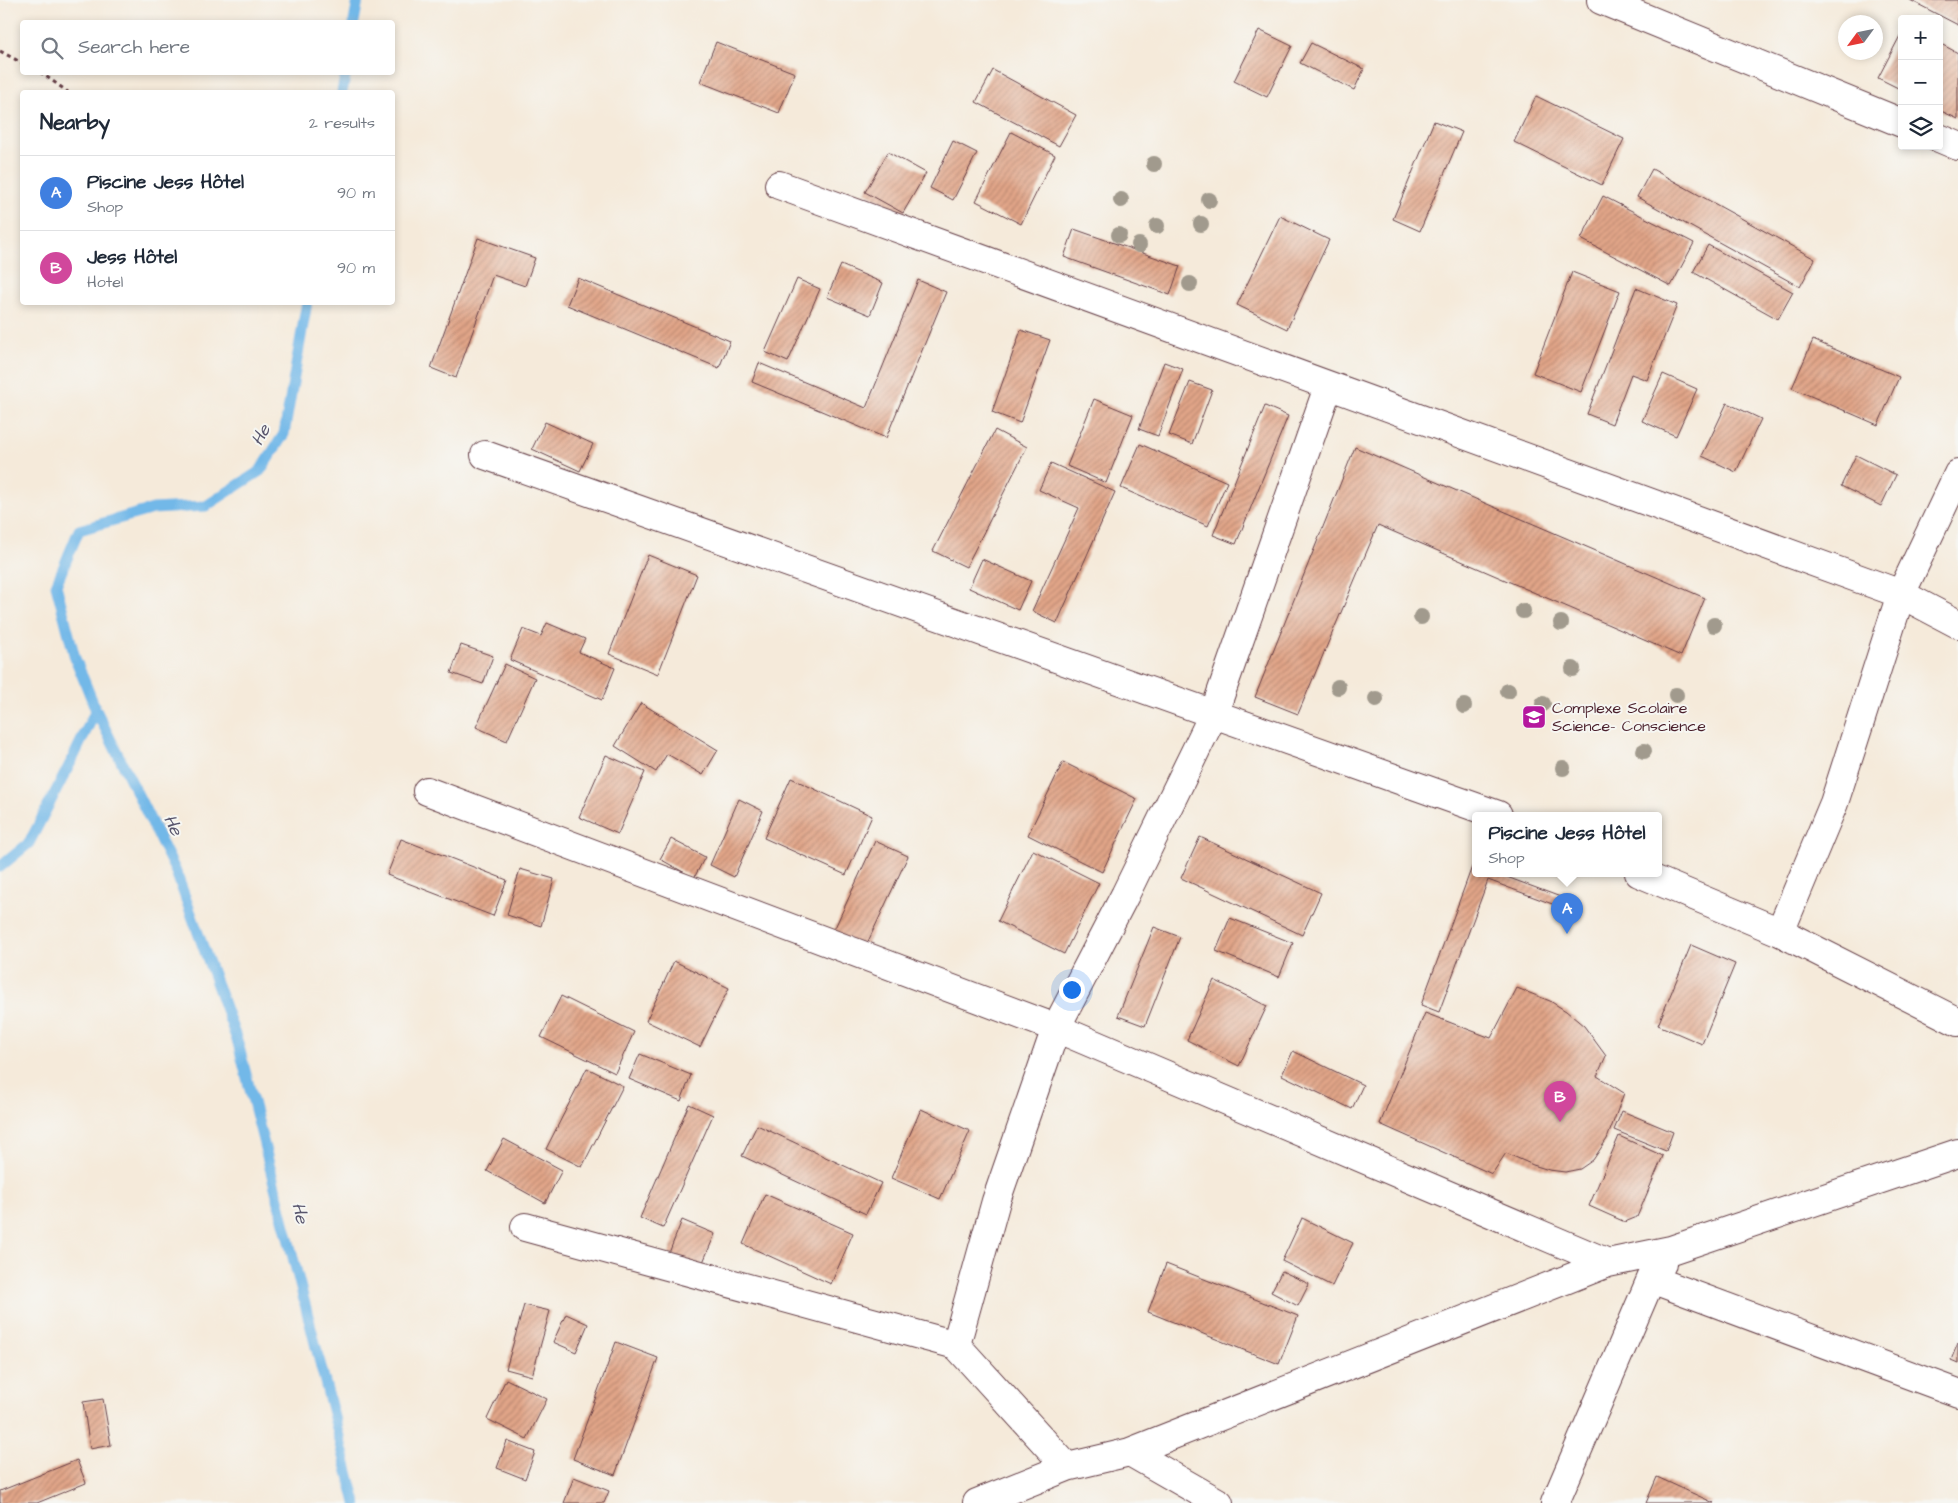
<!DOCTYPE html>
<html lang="en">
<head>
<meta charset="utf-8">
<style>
  :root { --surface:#fff; --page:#f6f6f7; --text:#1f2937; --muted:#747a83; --line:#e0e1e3; --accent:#b5179e }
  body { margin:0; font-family:"Architects Daughter",sans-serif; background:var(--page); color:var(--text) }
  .controls { position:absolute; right:15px; top:15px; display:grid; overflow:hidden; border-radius:5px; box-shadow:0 2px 8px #0003 }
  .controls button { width:45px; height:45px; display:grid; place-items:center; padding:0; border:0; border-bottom:1px solid var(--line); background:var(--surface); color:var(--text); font:25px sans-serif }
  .compass { position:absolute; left:1838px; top:15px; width:45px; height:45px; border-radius:50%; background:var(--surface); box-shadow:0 2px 8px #0003; rotate:237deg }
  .you { position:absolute; left:1071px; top:989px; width:18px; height:18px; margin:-12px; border:4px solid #fff; border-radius:50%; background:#1a73e8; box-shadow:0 0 0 8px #1a73e833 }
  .badge { display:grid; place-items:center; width:32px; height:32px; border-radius:50%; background:var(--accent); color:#fff; font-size:16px; font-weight:700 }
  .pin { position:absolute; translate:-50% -41px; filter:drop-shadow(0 1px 2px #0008) }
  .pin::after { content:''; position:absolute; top:26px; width:18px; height:15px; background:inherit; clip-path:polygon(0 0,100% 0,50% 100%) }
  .popup { position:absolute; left:1472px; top:812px; width:190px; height:65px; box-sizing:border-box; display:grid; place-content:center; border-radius:5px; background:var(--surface); filter:drop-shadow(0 1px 4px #0005); font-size:16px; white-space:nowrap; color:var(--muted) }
  .popup b { font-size:19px; color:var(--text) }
  .popup::after { content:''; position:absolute; left:50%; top:100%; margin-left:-10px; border:10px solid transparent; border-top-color:var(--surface) }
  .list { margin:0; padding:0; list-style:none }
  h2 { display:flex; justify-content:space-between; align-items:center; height:65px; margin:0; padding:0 20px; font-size:21px }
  h2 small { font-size:16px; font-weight:400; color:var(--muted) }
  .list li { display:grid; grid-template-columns:32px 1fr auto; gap:15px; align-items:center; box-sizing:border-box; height:75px; padding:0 20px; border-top:1px solid var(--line) }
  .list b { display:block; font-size:19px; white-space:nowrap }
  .list p { margin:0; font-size:16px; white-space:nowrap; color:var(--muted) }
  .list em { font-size:16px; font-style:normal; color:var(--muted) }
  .icon { flex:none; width:28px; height:28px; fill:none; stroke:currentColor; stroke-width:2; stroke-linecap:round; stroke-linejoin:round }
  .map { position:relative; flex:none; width:1958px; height:1503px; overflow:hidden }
  .search { position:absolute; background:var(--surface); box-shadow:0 2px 8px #0003; left:20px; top:20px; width:375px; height:55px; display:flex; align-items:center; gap:12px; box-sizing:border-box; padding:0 18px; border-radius:5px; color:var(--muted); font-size:19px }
  .panel { position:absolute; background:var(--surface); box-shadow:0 2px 8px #0003; left:20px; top:90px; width:375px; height:215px; border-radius:5px }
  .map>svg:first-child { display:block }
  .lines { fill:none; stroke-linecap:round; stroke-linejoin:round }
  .stream { stroke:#72b8e8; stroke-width:11 }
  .building { fill:url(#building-hatch) }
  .minor-casing { stroke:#643d45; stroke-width:30 }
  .path { stroke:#643d45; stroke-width:3; stroke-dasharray:4 4; stroke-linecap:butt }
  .minor { stroke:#fff; stroke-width:28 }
  .tree { fill:#a19a8d }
  .labels { text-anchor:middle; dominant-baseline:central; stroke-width:4; stroke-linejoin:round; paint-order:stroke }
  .poi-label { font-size:16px; fill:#4a1f2b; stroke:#f6f6f2; text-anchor:start }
  .water-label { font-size:18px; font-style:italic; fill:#58556d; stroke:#f6f6f2 }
</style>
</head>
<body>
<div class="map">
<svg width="1958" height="1503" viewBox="0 0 1958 1503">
  <defs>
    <pattern id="building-hatch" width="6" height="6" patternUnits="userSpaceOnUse" patternTransform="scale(1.25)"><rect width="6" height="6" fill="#e1a588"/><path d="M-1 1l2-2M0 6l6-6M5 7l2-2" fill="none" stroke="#b8866f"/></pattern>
  </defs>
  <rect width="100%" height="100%" fill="#f6f6f2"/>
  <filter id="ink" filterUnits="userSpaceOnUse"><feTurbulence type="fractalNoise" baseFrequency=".02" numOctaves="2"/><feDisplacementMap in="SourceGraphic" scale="10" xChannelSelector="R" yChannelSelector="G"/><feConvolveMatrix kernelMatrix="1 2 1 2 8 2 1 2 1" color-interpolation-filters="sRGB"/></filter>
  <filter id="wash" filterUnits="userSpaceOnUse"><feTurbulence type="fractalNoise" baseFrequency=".0096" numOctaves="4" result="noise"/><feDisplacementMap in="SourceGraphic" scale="20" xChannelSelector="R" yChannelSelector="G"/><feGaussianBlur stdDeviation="1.12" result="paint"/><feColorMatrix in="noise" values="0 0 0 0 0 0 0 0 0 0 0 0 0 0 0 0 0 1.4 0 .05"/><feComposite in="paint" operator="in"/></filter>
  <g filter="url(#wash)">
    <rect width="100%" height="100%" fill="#f5eada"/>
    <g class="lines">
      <path class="stream" d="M354,22L358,0
        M342,92L346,72
        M307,302L284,434L260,471L206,506L153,509L79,530L56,585L75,658L96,710L176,872L238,1043L356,1503
        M0,867L29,843L72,760L96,710"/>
    </g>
    <g id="blocks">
      <path class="building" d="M1910,0H1958V25Z
        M1259,30L1292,46L1267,97L1234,81Z
        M1902,32V90L1878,78Z
        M716,42L795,73L779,113L700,82Z
        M1311,43L1364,69L1354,90L1300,63Z
        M1939,43L1958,53V119L1939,110Z
        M993,70L1076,115L1059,146L976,102Z
        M1536,96L1624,139L1602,185L1514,142Z
        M1434,121L1462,132L1420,231L1393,219Z
        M1011,132L1055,155L1021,224L976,201Z
        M953,141L977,153L953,200L930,188Z
        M888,152L926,173L903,213L865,192Z
        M1652,169L1815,259L1800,287L1637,197Z
        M1603,196L1694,243L1671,286L1581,239Z
        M1280,216L1329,240L1287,329L1237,305Z
        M1074,229L1180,266L1170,295L1064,257Z
        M478,238L535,258L525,286L493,275L456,378L431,368Z
        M1708,245L1793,292L1778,319L1693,272Z
        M841,265L883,283L870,315L827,297Z
        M1572,272L1620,291L1581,392L1533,373Z
        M578,278L730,341L719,368L567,305Z
        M797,279L820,289L788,362L765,352Z
        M918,280L946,292L886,438L752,382L759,363L866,408Z
        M1636,288L1677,305L1647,380L1631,374L1612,424L1587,414Z
        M1021,330L1050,340L1020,423L992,412Z
        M1813,340L1899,377L1878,425L1792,388Z
        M1164,362L1183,369L1158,436L1139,429Z
        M1663,374L1697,389L1676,436L1642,421Z
        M1190,382L1212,390L1192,444L1169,435Z
        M1094,399L1133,415L1106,483L1067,466Z
        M1727,403L1761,419L1736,472L1702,456Z
        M1265,406L1288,416L1236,544L1213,535Z
        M545,422L593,444L580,471L532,449Z
        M995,430L1027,447L966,567L933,551Z
        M1140,444L1227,482L1208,526L1121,488Z
        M1355,447L1705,598L1681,656L1378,525L1298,714L1255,697Z
        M1856,455L1896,475L1881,506L1841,486Z
        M1051,463L1115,492L1057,623L1032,611L1079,508L1039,490Z
        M648,555L697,575L658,674L609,654Z
        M982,559L1031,581L1018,610L969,588Z
        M547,623L585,639L579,652L615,668L602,700L510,660L523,629L541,636Z
        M461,645L493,656L483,684L451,673Z
        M505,664L535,678L507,741L476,727Z
        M641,703L718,750L703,775L667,754L656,772L615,746Z
        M606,755L645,772L618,834L579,817Z
        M1063,762L1137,799L1102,872L1028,835Z
        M791,778L872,816L846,875L764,838Z
        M739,799L763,811L734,877L710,865Z
        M1200,837L1321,893L1302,935L1181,878Z
        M401,839L507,880L493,916L387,875Z
        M671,839L705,857L694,878L660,859Z
        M875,841L908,856L865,948L833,932Z
        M1033,850L1099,883L1064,954L998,921Z
        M1473,864L1476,865V873H1496L1574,902L1571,911L1488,880L1439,1012L1421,1005Z
        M520,869L554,879L541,926L507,915Z
        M1230,918L1293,943L1279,977L1216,951Z
        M1154,927L1180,937L1145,1026L1118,1016Z
        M1691,945L1735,964L1702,1044L1658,1025Z
        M674,961L729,988L700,1047L646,1021Z
        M1214,980L1267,1006L1239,1066L1187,1040Z
        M1517,988L1550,1001L1566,1011L1584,1026L1606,1056L1597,1076L1624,1093L1607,1139L1593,1160L1580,1169L1565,1172L1549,1170L1533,1165L1506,1153L1492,1174L1380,1124L1425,1013L1491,1038Z
        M561,996L634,1032L615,1073L541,1037Z
        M1293,1051L1363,1085L1352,1109L1282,1075Z
        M640,1054L691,1075L681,1101L629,1079Z
        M587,1068L623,1086L582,1167L546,1149Z
        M689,1104L713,1115L663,1228L640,1218Z
        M921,1109L970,1131L940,1199L891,1178Z
        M1622,1111L1673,1132L1666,1151L1614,1130Z
        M757,1125L881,1183L866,1214L742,1156Z
        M1619,1136L1663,1156L1637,1217L1625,1222L1589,1206Z
        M504,1139L562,1170L545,1203L487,1171Z
        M765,1194L853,1233L831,1284L743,1244Z
        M1302,1218L1353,1243L1332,1286L1282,1261Z
        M682,1220L715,1234L701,1267L669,1253Z
        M1166,1264L1298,1316L1279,1364L1148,1312Z
        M1282,1271L1309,1284L1298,1306L1271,1292Z
        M524,1305L550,1311L532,1376L506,1369Z
        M566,1314L588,1324L576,1352L553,1342Z
        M616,1342L658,1358L615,1475L573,1459Z
        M1958,1343V1363L1951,1360Z
        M506,1379L547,1399L527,1439L487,1419Z
        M103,1399L111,1445L90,1449L83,1402Z
        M507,1441L535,1452L525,1479L497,1468Z
        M77,1460L86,1483L37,1503H0V1491Z
        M574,1477L609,1491L604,1503H564Z
        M1657,1477L1714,1503H1646Z"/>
    </g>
  </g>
  <g filter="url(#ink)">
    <use href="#blocks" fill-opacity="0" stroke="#643d45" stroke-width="1"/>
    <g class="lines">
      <defs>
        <path id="minor" d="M1601,0L1902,123
          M1939,138L1958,146
          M779,185L1901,594L1958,624
          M485,455L1498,815
          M427,791L1056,1028L1608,1263
          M1639,873L1780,932L1958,1022
          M1780,932L1834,803L1901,594L1958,474
          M525,1227L956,1345L1067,1467L1130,1452L1608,1263L1671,1250L1958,1153
          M1651,1279L1958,1393
          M956,1345L996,1201L1056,1028L1125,895L1214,713L1328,387
          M1130,1452L1219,1503
          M977,1503L1067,1467
          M1555,1503L1651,1279L1662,1264"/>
      </defs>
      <use href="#minor" class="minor-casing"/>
      <path class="path" d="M0,51L22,63
        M40,72L68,92"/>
      <use href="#minor" class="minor"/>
    </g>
    <g class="tree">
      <circle cx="1154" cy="164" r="8"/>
      <circle cx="1121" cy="200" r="8"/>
      <circle cx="1209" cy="200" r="8"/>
      <circle cx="1201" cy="224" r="8"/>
      <circle cx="1157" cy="226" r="8"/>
      <circle cx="1119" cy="235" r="8"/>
      <circle cx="1139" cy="245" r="8"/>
      <circle cx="1190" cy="284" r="8"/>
      <circle cx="1523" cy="611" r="8"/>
      <circle cx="1421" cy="617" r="8"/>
      <circle cx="1561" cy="623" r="8"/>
      <circle cx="1714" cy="625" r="8"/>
      <circle cx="1573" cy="669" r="8"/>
      <circle cx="1338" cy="687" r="8"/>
      <circle cx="1508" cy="691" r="8"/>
      <circle cx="1676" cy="695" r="8"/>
      <circle cx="1376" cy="699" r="8"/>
      <circle cx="1543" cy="704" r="8"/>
      <circle cx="1464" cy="706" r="8"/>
      <circle cx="1644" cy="751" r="8"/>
      <circle cx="1563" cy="768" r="8"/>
    </g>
  </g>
  <defs>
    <symbol id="school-square" viewBox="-11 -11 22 22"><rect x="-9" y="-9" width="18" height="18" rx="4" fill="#b5179e" stroke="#f6f6f2"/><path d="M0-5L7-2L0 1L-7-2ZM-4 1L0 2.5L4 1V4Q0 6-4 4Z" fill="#fff"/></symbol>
  </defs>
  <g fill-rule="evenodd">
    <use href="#school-square" x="1520" y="703" width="28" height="28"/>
  </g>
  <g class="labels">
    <g class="poi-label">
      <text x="1552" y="708">Complexe Scolaire<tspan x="1552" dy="18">Science- Conscience</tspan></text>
    </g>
    <g class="water-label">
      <text transform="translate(261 435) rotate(-61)">He</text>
      <text transform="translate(173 825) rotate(64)">He</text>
      <text transform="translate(300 1213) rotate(76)">He</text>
    </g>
  </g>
</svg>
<div class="controls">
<button>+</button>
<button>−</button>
<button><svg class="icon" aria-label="layers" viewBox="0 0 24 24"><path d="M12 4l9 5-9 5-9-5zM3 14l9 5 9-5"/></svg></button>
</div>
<svg class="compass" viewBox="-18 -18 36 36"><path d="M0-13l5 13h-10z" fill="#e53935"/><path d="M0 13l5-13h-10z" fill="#747a83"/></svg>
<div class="you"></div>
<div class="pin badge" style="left:1567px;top:934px;background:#3f7fe0">A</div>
<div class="popup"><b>Piscine Jess Hôtel</b>Shop</div>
<div class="pin badge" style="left:1560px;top:1122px;background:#d1479c">B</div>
<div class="search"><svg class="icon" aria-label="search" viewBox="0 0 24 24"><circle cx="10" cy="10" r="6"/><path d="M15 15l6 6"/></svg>Search here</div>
<section class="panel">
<h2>Nearby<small>2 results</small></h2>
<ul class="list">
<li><span class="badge" style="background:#3f7fe0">A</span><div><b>Piscine Jess Hôtel</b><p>Shop</p></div><em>90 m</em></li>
<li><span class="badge" style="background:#d1479c">B</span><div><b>Jess Hôtel</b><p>Hotel</p></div><em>90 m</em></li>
</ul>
</section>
</div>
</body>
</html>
